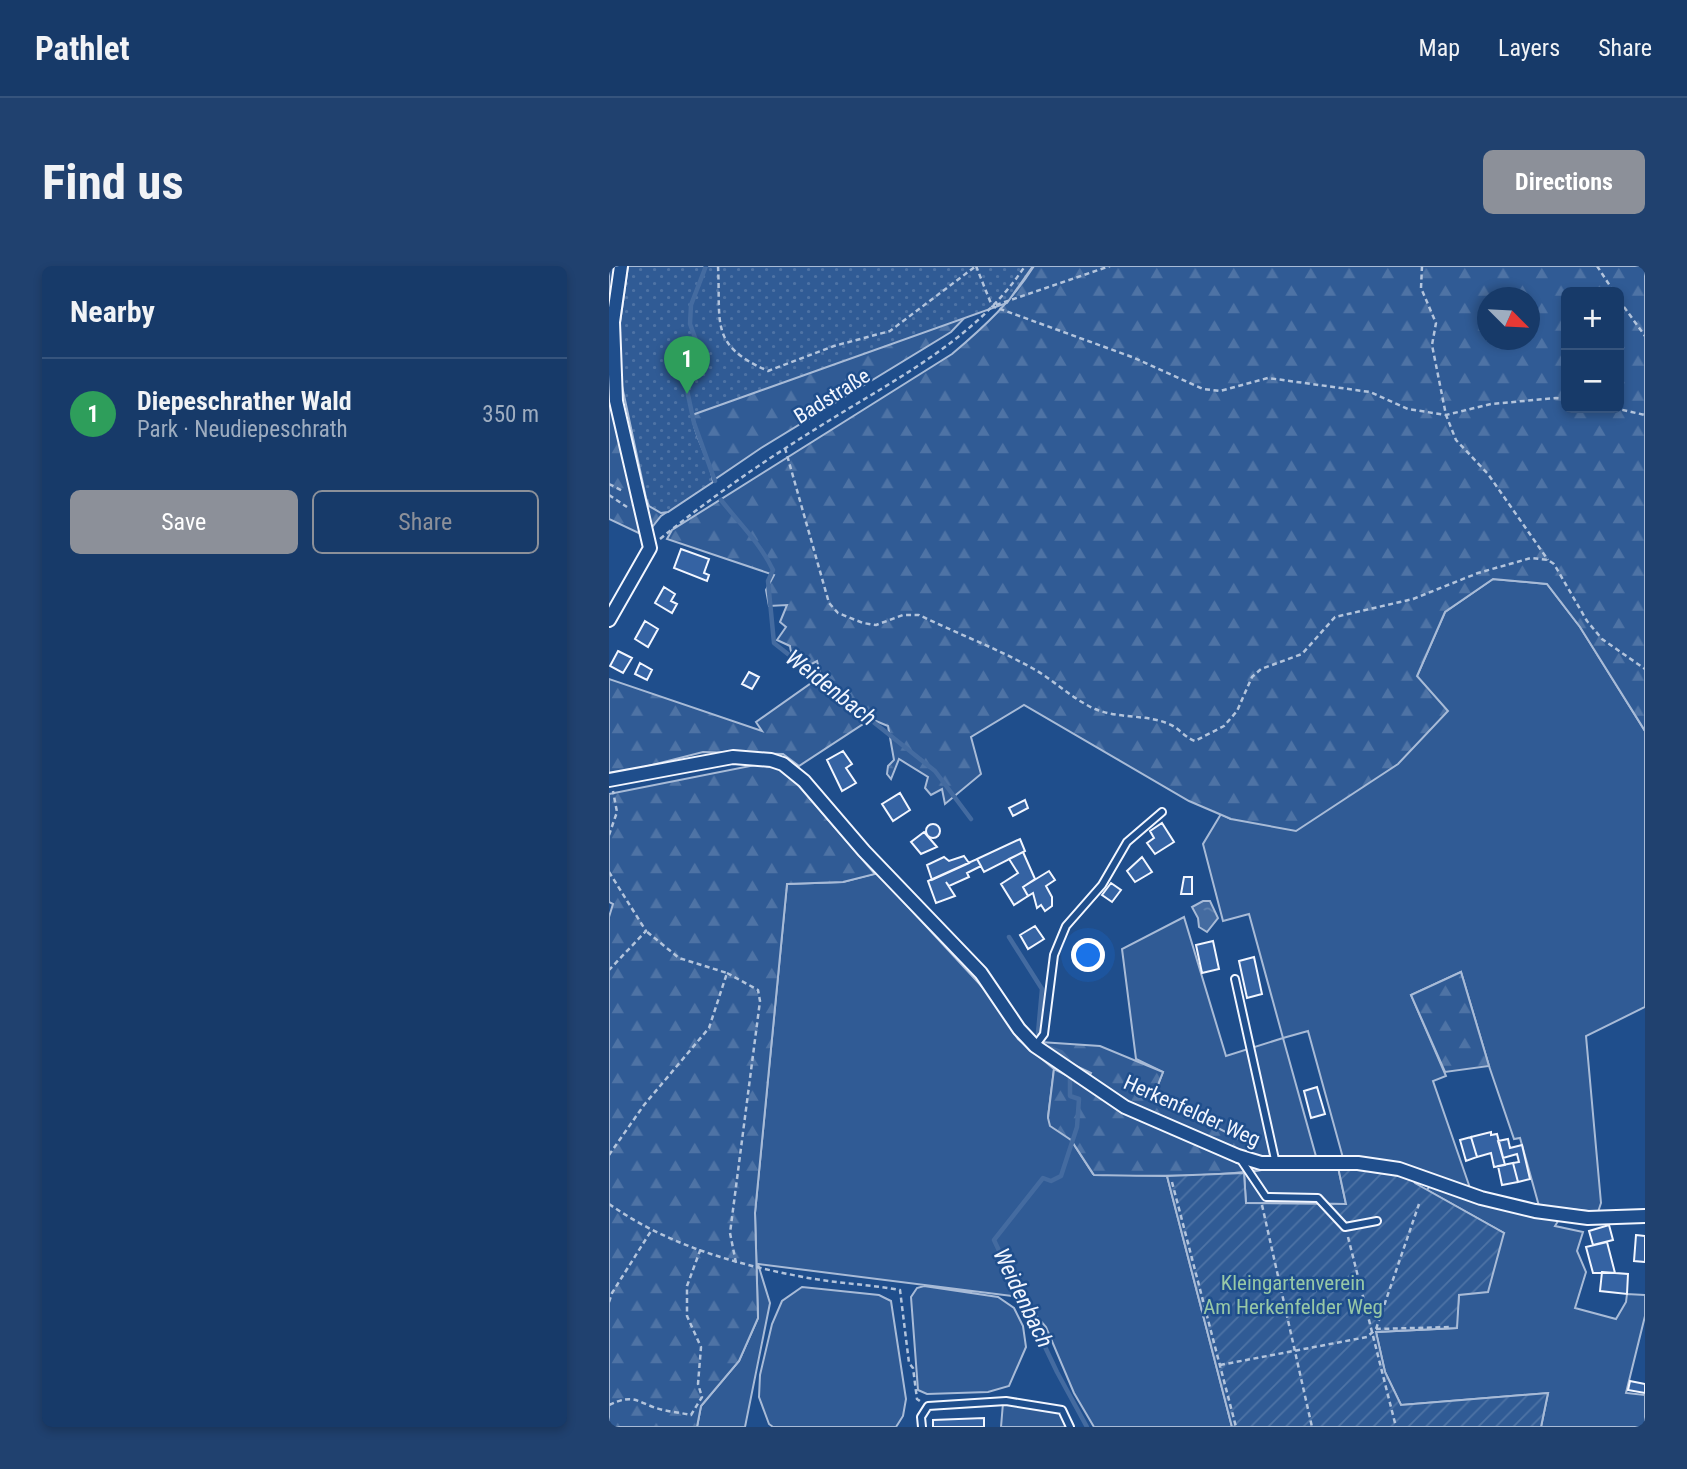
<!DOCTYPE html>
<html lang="en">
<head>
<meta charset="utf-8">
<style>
  :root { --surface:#173a69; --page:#20416f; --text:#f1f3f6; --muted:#9eadc0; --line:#36547d; --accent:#8c9099 }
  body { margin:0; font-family:"Roboto Condensed",sans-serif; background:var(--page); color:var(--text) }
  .controls { position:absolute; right:21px; top:21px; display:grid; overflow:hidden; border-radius:10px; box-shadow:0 4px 10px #0003 }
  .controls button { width:63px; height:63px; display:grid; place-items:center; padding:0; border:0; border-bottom:2px solid var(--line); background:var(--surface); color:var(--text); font:35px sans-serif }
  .compass { position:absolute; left:868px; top:21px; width:63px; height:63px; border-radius:50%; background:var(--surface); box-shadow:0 4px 10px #0003; rotate:114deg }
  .you { position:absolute; left:480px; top:690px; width:24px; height:24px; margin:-18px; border:5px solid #fff; border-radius:50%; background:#1a73e8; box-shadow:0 0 0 10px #1a73e833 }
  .badge { display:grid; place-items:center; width:46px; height:46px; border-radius:50%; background:var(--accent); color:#fff; font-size:23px; font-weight:700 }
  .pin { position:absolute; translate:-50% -58px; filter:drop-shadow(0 2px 4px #0008) }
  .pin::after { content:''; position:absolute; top:37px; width:24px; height:21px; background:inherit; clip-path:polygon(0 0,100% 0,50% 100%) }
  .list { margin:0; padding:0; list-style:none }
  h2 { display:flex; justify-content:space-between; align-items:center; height:91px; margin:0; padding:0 28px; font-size:30px }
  h2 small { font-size:23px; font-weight:400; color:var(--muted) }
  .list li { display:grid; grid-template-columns:46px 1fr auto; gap:21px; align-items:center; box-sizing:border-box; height:112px; padding:0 28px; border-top:2px solid var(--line) }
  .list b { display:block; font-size:26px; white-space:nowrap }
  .list p { margin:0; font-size:23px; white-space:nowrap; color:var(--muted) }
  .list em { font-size:23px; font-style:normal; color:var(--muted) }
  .actions { display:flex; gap:14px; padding:21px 28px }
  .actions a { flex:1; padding:16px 0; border:2px solid var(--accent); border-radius:10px; text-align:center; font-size:24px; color:var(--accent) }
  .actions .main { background:var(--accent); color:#fff }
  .map { position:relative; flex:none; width:1036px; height:1161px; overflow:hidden; border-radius:10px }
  header { display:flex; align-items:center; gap:42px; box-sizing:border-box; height:98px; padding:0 35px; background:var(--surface); border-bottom:2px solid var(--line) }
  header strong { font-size:33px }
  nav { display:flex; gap:38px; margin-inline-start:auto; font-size:24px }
  .intro { display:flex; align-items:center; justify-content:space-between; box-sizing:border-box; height:168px; padding:0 42px }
  h1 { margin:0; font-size:49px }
  .button { padding:18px 32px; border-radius:10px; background:var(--accent); color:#fff; font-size:24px; font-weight:700 }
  main { display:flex; gap:42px; padding:0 42px }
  aside { flex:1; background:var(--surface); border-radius:10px; box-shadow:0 4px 10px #0003 }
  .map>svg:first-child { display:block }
  .built { fill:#305b95; stroke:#a8bbd7; stroke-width:2 }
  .forest { fill:url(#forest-firs); stroke:#a8bbd7; stroke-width:2; fill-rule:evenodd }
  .park { fill:url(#park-dots); stroke:#a8bbd7; stroke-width:2 }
  .garden { fill:url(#garden-furrows); stroke:#a8bbd7; stroke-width:2 }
  .water { fill:url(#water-ripples); stroke:#a8bbd7; stroke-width:2 }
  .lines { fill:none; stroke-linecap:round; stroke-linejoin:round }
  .stream { stroke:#446ba0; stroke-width:4.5 }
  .building { fill:#3563a3; stroke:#f2f6ff; stroke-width:2 }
  .service-casing { stroke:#f2f6ff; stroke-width:10 }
  .minor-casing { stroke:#f2f6ff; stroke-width:16 }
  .path { stroke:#b3c4dc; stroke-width:2.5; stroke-dasharray:5 3.5; stroke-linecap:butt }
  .service { stroke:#1f4e8c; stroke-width:6 }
  .minor { stroke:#1f4e8c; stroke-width:12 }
  .labels { text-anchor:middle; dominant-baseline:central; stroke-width:5; stroke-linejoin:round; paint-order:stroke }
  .street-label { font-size:21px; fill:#f2f6ff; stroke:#1f4e8c }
  .park-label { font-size:21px; fill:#97c8a6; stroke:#1f4e8c }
  .water-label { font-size:23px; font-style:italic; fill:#f2f6ff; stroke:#1f4e8c }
</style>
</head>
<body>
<header>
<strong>Pathlet</strong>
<nav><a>Map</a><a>Layers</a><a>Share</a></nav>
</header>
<div class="intro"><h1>Find us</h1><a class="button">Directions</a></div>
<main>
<aside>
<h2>Nearby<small></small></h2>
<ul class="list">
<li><span class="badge" style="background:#2e9e5b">1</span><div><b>Diepeschrather Wald</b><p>Park · Neudiepeschrath</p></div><em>350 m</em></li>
</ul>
<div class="actions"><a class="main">Save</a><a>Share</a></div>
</aside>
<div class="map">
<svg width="1036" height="1161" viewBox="0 0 1036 1161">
  <defs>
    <pattern id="forest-firs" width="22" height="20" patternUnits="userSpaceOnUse" patternTransform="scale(1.75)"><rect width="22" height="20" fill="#305b95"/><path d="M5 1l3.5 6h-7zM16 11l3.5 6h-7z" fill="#4e73a5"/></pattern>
    <pattern id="park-dots" width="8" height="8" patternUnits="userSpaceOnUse" patternTransform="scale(1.75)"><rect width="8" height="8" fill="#305b95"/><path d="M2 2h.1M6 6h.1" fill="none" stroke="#4e73a5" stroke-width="1.8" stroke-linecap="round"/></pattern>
    <pattern id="garden-furrows" width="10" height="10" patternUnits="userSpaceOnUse" patternTransform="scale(1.75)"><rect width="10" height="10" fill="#305b95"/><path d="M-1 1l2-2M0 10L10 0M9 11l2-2" fill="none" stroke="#4e73a5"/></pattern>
    <pattern id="water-ripples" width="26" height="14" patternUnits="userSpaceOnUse" patternTransform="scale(1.75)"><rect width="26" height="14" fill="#446ba0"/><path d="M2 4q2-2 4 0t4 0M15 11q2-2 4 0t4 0" fill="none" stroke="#5f81ae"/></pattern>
  </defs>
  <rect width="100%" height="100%" fill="#1f4e8c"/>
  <path class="built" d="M884,313L938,318L971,361L1036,465V741L977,770L992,937L989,946L930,940L911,872L905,873L880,800L852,706L802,729L837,810L824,815L861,922L734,892L699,765L674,772L708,894L642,890L570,841L545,829L554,806L527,793L513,683L575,651L617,790L674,772L640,648L614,655L594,578L612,548L622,553L808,410L836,346Z
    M268,607L378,726L409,773L445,803L439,851L462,874L484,908L558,910L623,1161H485L465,1127L437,1061L411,1031L149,998L161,1037L136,1161H88L92,1140L130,1095L149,1052L146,947L178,618L234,616Z
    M729,901L737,938L637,937L635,907L664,902Z
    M821,920L951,952L946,960L974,966L968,985L977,1006L966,1042L1007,1053L1017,1036L1018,1028L1036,1029V1050L1017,1127L1036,1129V1161H932L939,1127L792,1139L776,1106L767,1066L847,1062L850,1029L895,967L818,924Z
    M315,1020L389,1031L405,1042L414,1060L417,1081L400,1120L379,1126L318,1128L309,1124L302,1031L308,1022Z
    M193,1021L270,1029L282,1035L297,1133L294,1150L287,1161H164L160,1158L150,1131L151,1109L163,1058L173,1035Z
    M394,1137L457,1146L462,1161H392Z"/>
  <path class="forest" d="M0,0H405L342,66L152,182L52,250L36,270L0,253Z
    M425,0H1036V465L971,361L938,318L884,313L836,346L808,410L839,445L789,498L687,565L622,553L580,535L415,439L362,471L372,508L336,538L333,523L322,529L316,522L319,511L290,493L282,513L278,508L279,500L285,494L279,460L262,453L190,500L174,488L94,486L0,510V413L153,465L147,456L212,410L208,395L197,401C188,396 182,391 181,380L168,374L177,361L171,356L178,339L160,340L157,324L165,309L58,273L63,264L343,88C375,61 403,35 425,0ZM957,26H1010V142H957ZM878,32H920V74H878Z
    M156,497L177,505L266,608L234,616L178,618L146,947L149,1052L130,1095L92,1140L88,1161H0V651L4,638L0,636V528Z
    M852,706L880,800L836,806L802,729Z
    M431,776L491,780L554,806L545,829L642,879V890L520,838L480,811L482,807L444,789Z
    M445,803L475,818L664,902C605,912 544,910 485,909L462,874L441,860L439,852Z"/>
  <path class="park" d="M19,0H424L398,37L83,149C85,173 102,193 104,216L59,246L52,247L40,240L37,232L10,106L11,57Z"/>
  <path class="garden" d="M729,901H747L802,911L806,917L895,967L879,1026L850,1029L848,1062L767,1066L776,1106L792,1139L939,1127L932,1161H623L558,910L635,907L637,937L737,938Z"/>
  <path class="water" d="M594,635H601L609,652L598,666L590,661L589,652L583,641Z"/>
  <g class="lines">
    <path class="stream" d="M97,0L82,39L81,58L92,88L78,124L85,157L106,215
      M112,234C130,257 151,277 164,304L159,315L165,377L326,505L362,553
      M400,671L433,723L429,767
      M441,782L452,786L459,794
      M461,812V830L470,833L468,861L452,910L442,915L434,912L385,974L448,1106L478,1161"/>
  </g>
  <path class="building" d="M72,283L100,293L95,307L100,309L98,315L65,302Z
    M55,321L66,328L62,335L68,338L63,347L46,337Z
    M36,355L49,363L39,381L26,373Z
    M9,385L23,392L14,407L1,400Z
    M31,397L43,404L38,414L26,408Z
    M140,406L150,411L143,423L133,418Z
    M234,485L243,498L237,502L247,517L233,525L218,494Z
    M291,527L301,544L284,555L273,538Z
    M416,534L419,542L404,550L400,542Z
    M553,557L565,576L546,588L538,577L545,572L541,565Z
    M317 565a7 7 0 1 1 14 0a7 7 0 1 1-14 0Z
    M315,566L328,581L312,588L302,576Z
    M411,573L416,585L375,606L368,593Z
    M414,586L426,613L414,621L419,630L405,639L392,618L409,607L400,593Z
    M355,590L360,597L323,614L318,599L335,591L340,595Z
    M533,591L543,606L526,616L518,605Z
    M368,593L372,600L358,607L360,611L340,620L337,616L346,630L327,637L319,615Z
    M440,605L446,614L437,620L443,631V640L436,645L432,639L428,642L424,627L419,630L414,621Z
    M575,611H583V628H572Z
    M502,617L512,624L503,636L493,629Z
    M426,660L435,673L419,683L411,669Z
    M604,675L610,703L593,707L587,679Z
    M645,691L653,728L638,732L630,695Z
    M708,821L716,848L702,852L695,825Z
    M882,866V869L888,868L896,899L885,901L882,887L868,891L862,871Z
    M862,871L868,891L857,895L851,874Z
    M899,873L901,882L913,879L921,913L909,916L904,897L910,896L908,888L894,892L889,875Z
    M904,897L909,916L893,919L889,900Z
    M1000,959L1004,974L984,979L980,965Z
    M1027,969L1036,970V996L1025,995Z
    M998,976L1006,1007H984L977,981Z
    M993,1006L1019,1008L1018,1028L991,1025Z
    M1021,1115L1036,1118V1127L1019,1124Z
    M375,1152V1161H324V1154Z"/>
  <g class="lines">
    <defs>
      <path id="service" d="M626,713L667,898
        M426,780L435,768L445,689L457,660L493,619L518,576L553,546
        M630,891L657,931L709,932L736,961L768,955
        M313,1161L312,1151L319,1140L397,1135L453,1144L461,1161"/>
      <path id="minor" d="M0,354L41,282L7,135L4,56L12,0
        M0,514L124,491L162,494L174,498L195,515L255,585L372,707L410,763L426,780L516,841L629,890L652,897H749L790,903L872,932L926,945L979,952L1036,950"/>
    </defs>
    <use href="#service" class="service-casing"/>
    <use href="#minor" class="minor-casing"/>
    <path class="path" d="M109,0C112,58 100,79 159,105L225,80L281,65L367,0
      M367,0L383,40L523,91L594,123L611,125L659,112L761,126L799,143L837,149L882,138L947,132L957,133
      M813,0L812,22L827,57L823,79L837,149L847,174L879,208L939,294
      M988,0L1005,26
      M1010,34L1036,70
      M387,39L501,0
      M1005,142L1036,149
      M176,182L220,337L229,347L254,357L267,359L294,349H310C347,367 387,382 423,402C445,414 463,433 486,443C510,453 537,448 560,458C570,462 575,471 586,475L615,460L628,445L643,411L652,403L693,388L726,351L804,333L869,307L922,292L939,294L945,298L978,355L993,373L1036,403
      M0,218L14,225
      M0,229L18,241
      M51,273C106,228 161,191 221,154C292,110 369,71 416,0
      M0,569L8,546L4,525
      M0,606L37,665L0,704
      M118,707L149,724L151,735L121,967L127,997
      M0,889L35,839L100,762L118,707L70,692L37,665
      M563,916L627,1161
      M0,938C57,978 122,997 189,1010C222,1017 257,1018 291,1024L300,1097L304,1102L308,1133L312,1136
      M653,939L703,1161
      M739,971L787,1161
      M0,1036L3,1027L42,965
      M767,1063L810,938
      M611,1099L758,1071L767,1063L843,1061
      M0,1139C27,1126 29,1138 54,1144C63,1146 73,1147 82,1149L93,1131L89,1118L92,1081L78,1050V1020L92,982"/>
    <use href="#service" class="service"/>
    <use href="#minor" class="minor"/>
  </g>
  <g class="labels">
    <g class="street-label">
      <text transform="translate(223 130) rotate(-32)">Badstraße</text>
      <text transform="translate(583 845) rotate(24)">Herkenfelder Weg</text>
    </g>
    <g class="park-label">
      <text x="684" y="1017">Kleingartenverein<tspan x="684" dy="24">Am Herkenfelder Weg</tspan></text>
    </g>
    <g class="water-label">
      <text transform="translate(222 422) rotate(38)">Weidenbach</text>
      <text transform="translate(414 1032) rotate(64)">Weidenbach</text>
    </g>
  </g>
</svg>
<div class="controls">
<button>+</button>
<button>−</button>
</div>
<svg class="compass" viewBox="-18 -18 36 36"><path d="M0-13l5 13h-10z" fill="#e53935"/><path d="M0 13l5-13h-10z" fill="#9eadc0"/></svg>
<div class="you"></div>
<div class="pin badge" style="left:78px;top:128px;background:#2e9e5b">1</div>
</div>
</main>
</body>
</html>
